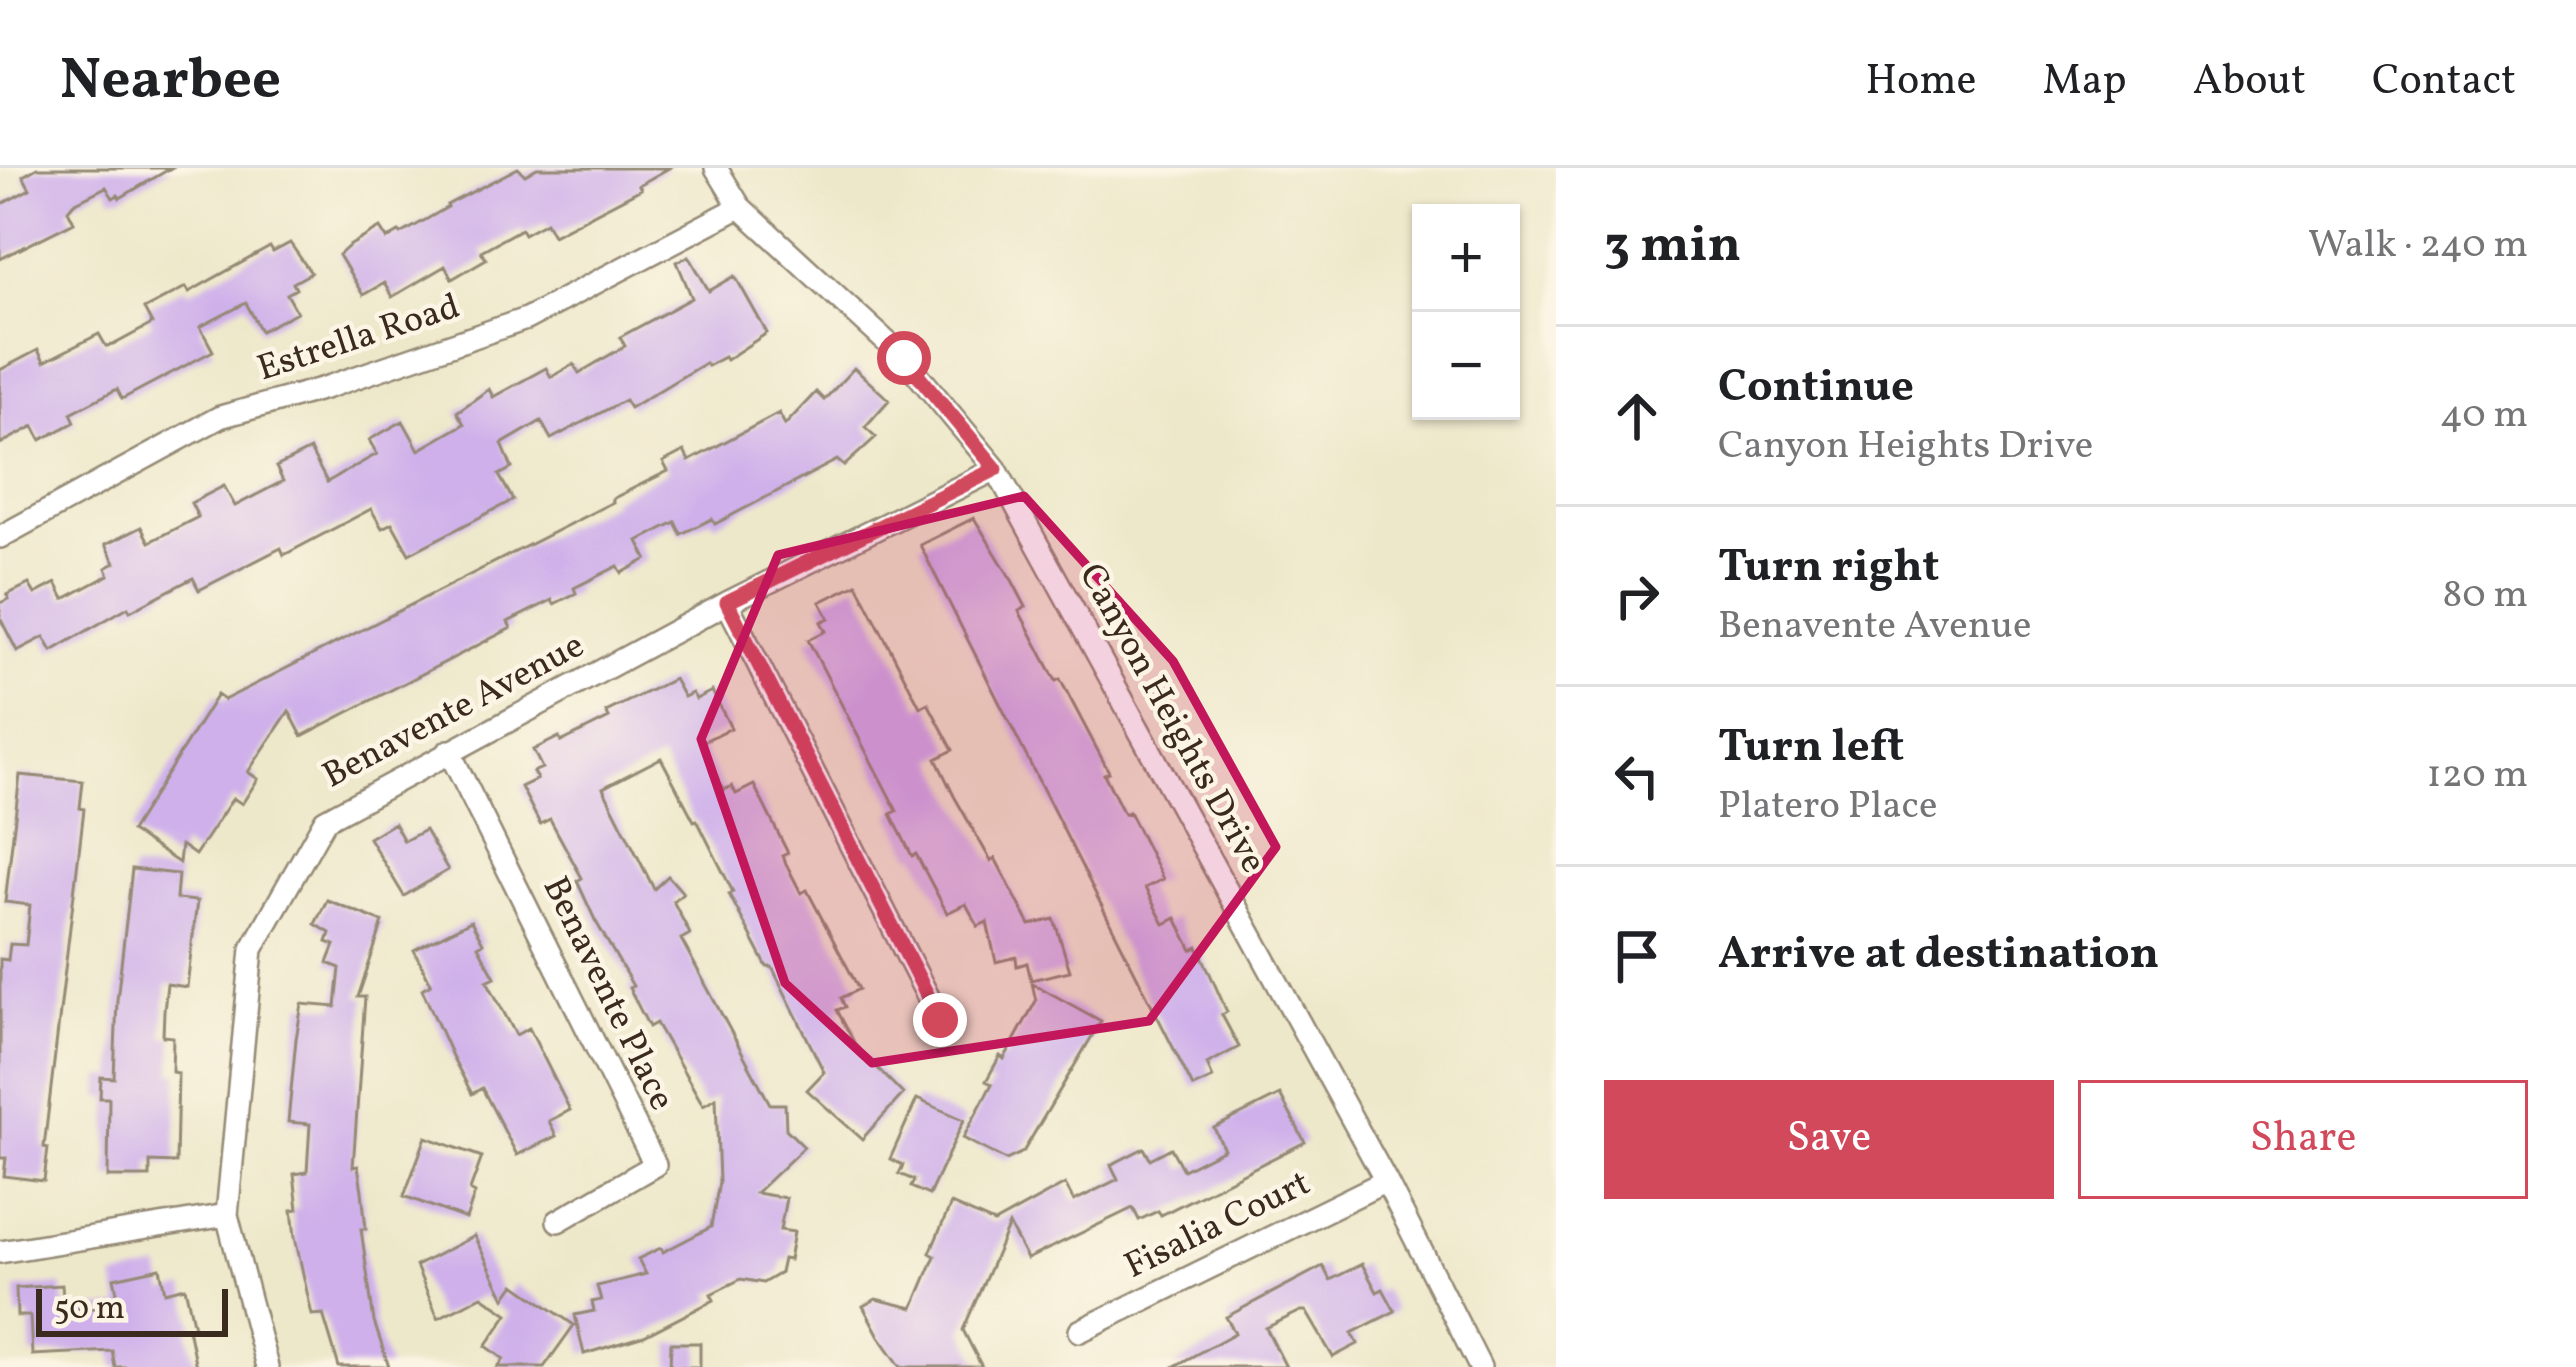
<!DOCTYPE html>
<html lang="en">
<head>
<meta charset="utf-8">
<style>
  :root { --surface:#fff; --page:#f2f2f2; --text:#202124; --muted:#757577; --line:#e0e0e0; --accent:#d1495b }
  body { margin:0; font-family:Vollkorn,serif; background:var(--page); color:var(--text) }
  .controls { position:absolute; right:36px; top:36px; display:grid; overflow:hidden; border-radius:0px; box-shadow:0 3px 9px #0004 }
  .controls button { width:108px; height:108px; display:grid; place-items:center; padding:0; border:0; border-bottom:3px solid var(--line); background:var(--surface); color:var(--text); font:60px sans-serif }
  .scale { position:absolute; left:36px; bottom:30px; width:192px; box-sizing:border-box; padding-left:12px; border:6px solid #3b2a1e; border-top:0; font-size:33px; line-height:42px; white-space:nowrap; color:#3b2a1e; -webkit-text-stroke:9px #fcf5e5; paint-order:stroke }
  .stop { position:absolute; width:36px; height:36px; margin:-27px; border:9px solid #d1495b; border-radius:50%; background:#fff }
  .stop.end { background:#d1495b; border-color:#fff; box-shadow:0 3px 12px #0008 }
  .list { margin:0; padding:0; list-style:none }
  h2 { display:flex; justify-content:space-between; align-items:center; height:156px; margin:0; padding:0 48px; font-size:51px }
  h2 small { font-size:39px; font-weight:400; color:var(--muted) }
  .list li { display:grid; grid-template-columns:78px 1fr auto; gap:36px; align-items:center; box-sizing:border-box; height:180px; padding:0 48px; border-top:3px solid var(--line) }
  .list b { display:block; font-size:45px; white-space:nowrap }
  .list p { margin:0; font-size:39px; white-space:nowrap; color:var(--muted) }
  .list em { font-size:39px; font-style:normal; color:var(--muted) }
  .actions { display:flex; gap:24px; padding:36px 48px }
  .actions a { flex:1; padding:27px 0; border:3px solid var(--accent); border-radius:0px; text-align:center; font-size:42px; color:var(--accent) }
  .actions .main { background:var(--accent); color:#fff }
  .icon { flex:none; width:66px; height:66px; fill:none; stroke:currentColor; stroke-width:2; stroke-linecap:round; stroke-linejoin:round }
  .map { position:relative; flex:none; width:1556px; height:1199px; overflow:hidden }
  header { display:flex; align-items:center; gap:72px; box-sizing:border-box; height:168px; padding:0 60px; background:var(--surface); border-bottom:3px solid var(--line) }
  header strong { font-size:57px }
  nav { display:flex; gap:66px; margin-inline-start:auto; font-size:42px }
  main { display:flex }
  aside { flex:1; background:var(--surface) }
  .map>svg:first-child { display:block }
  .building { fill:#cfb0ea }
  .lines { fill:none; stroke-linecap:round; stroke-linejoin:round }
  .street-casing { stroke:#948974; stroke-width:26 }
  .street { stroke:#fff; stroke-width:21 }
  .route { stroke:#d1495b; stroke-width:15 }
  .marked { fill:#c2185b; fill-opacity:0.2; stroke:#c2185b; stroke-width:9; stroke-linejoin:round }
  .labels { text-anchor:middle; dominant-baseline:central; stroke-width:9; stroke-linejoin:round; paint-order:stroke }
  .street-label { font-size:36px; fill:#3b2a1e; stroke:#fcf5e5 }
</style>
</head>
<body>
<header>
<strong>Nearbee</strong>
<nav><a>Home</a><a>Map</a><a>About</a><a>Contact</a></nav>
</header>
<main>
<div class="map">
<svg width="1556" height="1199" viewBox="0 0 1556 1199">
  <rect width="100%" height="100%" fill="#fcf5e5"/>
  <filter id="ink" filterUnits="userSpaceOnUse"><feTurbulence type="fractalNoise" baseFrequency=".00833" numOctaves="2"/><feDisplacementMap in="SourceGraphic" scale="24" xChannelSelector="R" yChannelSelector="G"/><feConvolveMatrix kernelMatrix="1 2 1 2 8 2 1 2 1" color-interpolation-filters="sRGB"/></filter>
  <filter id="wash" filterUnits="userSpaceOnUse"><feTurbulence type="fractalNoise" baseFrequency=".004" numOctaves="4" result="noise"/><feDisplacementMap in="SourceGraphic" scale="48" xChannelSelector="R" yChannelSelector="G"/><feGaussianBlur stdDeviation="2.7" result="paint"/><feColorMatrix in="noise" values="0 0 0 0 0 0 0 0 0 0 0 0 0 0 0 0 0 1.4 0 .05"/><feComposite in="paint" operator="in"/></filter>
  <g filter="url(#wash)">
    <rect width="100%" height="100%" fill="#eee8cb"/>
    <g id="blocks">
      <path class="building" d="M37,0H171L120,30L118,27L113,30L106,19L74,35L68,42L74,54L0,91V37L30,21L23,8Z
        M518,0L525,7L537,0H669L639,17L641,21L553,67L546,54L524,66L521,61L481,83L486,91L452,111L445,98L392,129L384,115L363,127L339,87L349,78L380,60L387,71L399,64L401,66L448,39L447,37Z
        M290,75L311,105L293,115L296,121L287,126L297,144L261,163L246,135L200,159L213,183L122,231L117,221L71,245L75,254L41,272L34,258L0,276V202L38,182L44,194L99,166L106,178L113,177L152,156L144,141L186,119L189,124L270,79L273,84Z
        M689,88L709,123L735,108L767,165L726,192L724,189L707,198L705,195L630,240L625,232L551,271L541,253L502,276L512,300L499,307L513,332L409,386L392,355L382,360L371,341L284,387L281,380L199,422L193,410L130,443L128,439L52,483L44,469L17,483L0,450V435L9,431L7,427L29,416L35,426L56,415L64,431L109,407L106,400L115,395L105,377L141,359L149,374L198,349L191,335L224,318L235,338L283,313L276,299L310,282L327,314L377,286L369,272L403,253L419,282L464,256L457,244L489,221L493,229L546,200L551,209L574,196L579,205L625,178L620,169L692,130L677,94Z
        M854,200L889,232L865,259L876,269L844,298L837,292L715,356L712,351L681,366L675,354L638,373L647,391L622,405L618,398L574,420L576,425L554,436L552,432L508,454L511,460L302,568L289,543L248,604L258,611L242,636L233,630L195,687L181,677L179,695L131,663L217,527L224,532L613,334L612,331L668,303L663,294L684,283L689,293L779,245L785,257L816,224L824,232Z
        M974,350L1013,414L1026,439L1019,443L1056,513L1060,511L1109,604L1104,606L1124,646L1129,644L1163,711L1145,720L1164,756L1176,750L1192,782L1198,779L1227,844L1222,847L1239,879L1207,896L1213,910L1193,919L920,377Z
        M857,416L920,539L928,535L953,582L936,591L954,628L991,693L995,690L1030,757L1054,751L1070,803L1031,812L1027,795L1017,798L1016,789L996,794L987,754L978,758L966,736L947,745L916,686L912,688L891,646L897,643L808,472L826,463L821,454L829,450L820,434Z
        M674,511L684,529L692,525L696,531L712,523L731,560L700,575L724,622L732,618L736,626L754,617L788,685L782,688L801,725L807,722L859,821L841,830L845,839L837,842L856,878L903,926L862,971L807,922L824,904L772,799H767L729,726L733,724L697,652L694,653L661,590L603,620L654,721L668,708L683,725L673,733L690,766L681,771L770,936H785L786,961L804,979L756,1025L786,1030L780,1062L794,1064L789,1092L783,1091L780,1105L763,1115L741,1111L711,1126L714,1132L644,1168L584,1186L575,1147L594,1143L592,1134L601,1132L597,1118L646,1106L638,1091L661,1080L663,1084L711,1059L719,1014L716,930L703,937L656,855L649,859L629,820L633,818L595,752L577,713L582,710L550,651L540,656L521,619L537,611L533,604L542,600L533,582L559,569L561,574L609,550L606,544Z
        M20,607L83,613L80,640L84,641L44,979L48,980L44,1013L4,1008L6,990H0V791L8,792L10,776L26,777L30,737L5,734Z
        M394,655L404,673L425,662L448,702L404,728L369,670Z
        M132,701L178,706L176,731L197,733L187,819L167,816L164,843L163,868L173,869L172,904L178,905L176,995L150,994V1009H108L109,930H100L101,909L114,910L117,832Z
        M327,732L383,754L358,829H365L353,999L358,998L362,1023L366,1061H361L374,1154L389,1199H339L323,1146L312,1147L295,1069L292,1042L298,1041L294,1006L307,1004L310,956L288,954L296,871L302,836L336,839L340,800L328,795L335,777L327,774L330,765L315,756Z
        M471,753L483,775L478,778L495,809L487,813L516,867L529,860L570,942L549,953L556,968L517,987L482,920L472,926L452,888L422,821L431,816L414,782Z
        M1032,815L1101,853L1023,984L1006,992L963,970L992,916L986,913L1000,888L1004,891L1036,833Z
        M1280,927L1305,974L1161,1047L1158,1043L1139,1052L1133,1040L1027,1091L1009,1057L963,1162L982,1199H901L879,1168L863,1138L876,1131L913,1140L935,1088L930,1085L951,1036L994,1055L1065,1016L1074,1033L1118,1011L1111,997L1144,980L1150,991L1171,980L1183,1002L1224,981L1214,960Z
        M917,931L964,952L929,1027L911,1019L914,1012L899,1006L903,997L890,991Z
        M426,969L482,989L470,1022L475,1025L466,1051L404,1028Z
        M474,1068L505,1130L515,1116L574,1157L544,1199H498L504,1191L486,1178L508,1146L482,1128L438,1150L416,1098Z
        M1362,1096L1377,1124L1383,1121L1395,1143L1352,1165L1358,1176L1333,1189L1306,1143H1301L1266,1160L1286,1199H1173L1235,1165L1226,1149L1323,1098L1330,1112Z
        M160,1100L165,1124L185,1119L194,1159L188,1160L196,1199H115L112,1183L32,1187L30,1148H17L16,1120L62,1117L64,1141L120,1139L114,1110Z
        M671,1175H700V1199H670Z"/>
    </g>
  </g>
  <g filter="url(#ink)">
    <use href="#blocks" fill-opacity="0" stroke="#948974" stroke-width="3"/>
    <g class="lines">
      <defs>
        <path id="street" d="M716,0L740,39L904,190L996,301L1386,1013L1480,1199
          M0,369L220,249L325,220L526,151L740,39
          M727,435L940,852
          M449,583L655,997L558,1053
          M0,1084L227,1047
          M1080,1163L1386,1013
          M267,1199L227,1047L252,781L325,652L727,435L996,301"/>
      </defs>
      <use href="#street" class="street-casing"/>
      <use href="#street" class="street"/>
    </g>
  </g>
  <g class="lines" filter="url(#ink)">
    <path class="route" d="M904,190L996,301L727,434L940,852"/>
  </g>
  <path class="marked" d="M1024,328L1173,493L1276,679L1149,853L872,895L785,815L701,571L778,387Z"/>
  <g class="labels">
    <g class="street-label">
      <text transform="translate(359 171) rotate(-18)">Estrella Road</text>
      <text transform="translate(454 544) rotate(-28)">Benavente Avenue</text>
      <text transform="translate(1171 551) rotate(61)">Canyon Heights Drive</text>
      <text transform="translate(607 826) rotate(64)">Benavente Place</text>
      <text transform="translate(1218 1058) rotate(-26)">Fisalia Court</text>
    </g>
  </g>
</svg>
<div class="controls">
<button>+</button>
<button>−</button>
</div>
<div class="scale">50 m</div>
<div class="stop" style="left:904px;top:190px"></div>
<div class="stop end" style="left:940px;top:852px"></div>
</div>
<aside>
<h2>3 min<small>Walk · 240 m</small></h2>
<ul class="list">
<li><svg class="icon" aria-label="ahead" viewBox="0 0 24 24"><path d="M12 20V5M6 11l6-6 6 6"/></svg><div><b>Continue</b><p>Canyon Heights Drive</p></div><em>40 m</em></li>
<li><svg class="icon" aria-label="right" viewBox="0 0 24 24"><path d="M7 20v-9h11M14 6l5 5-5 5"/></svg><div><b>Turn right</b><p>Benavente Avenue</p></div><em>80 m</em></li>
<li><svg class="icon" aria-label="left" viewBox="0 0 24 24"><path d="M17 20v-9H6M10 6l-5 5 5 5"/></svg><div><b>Turn left</b><p>Platero Place</p></div><em>120 m</em></li>
<li><svg class="icon" aria-label="arrive" viewBox="0 0 24 24"><path d="M6 21V4h12l-3 4 3 4H6"/></svg><div><b>Arrive at destination</b></div></li>
</ul>
<div class="actions"><a class="main">Save</a><a>Share</a></div>
</aside>
</main>
</body>
</html>
